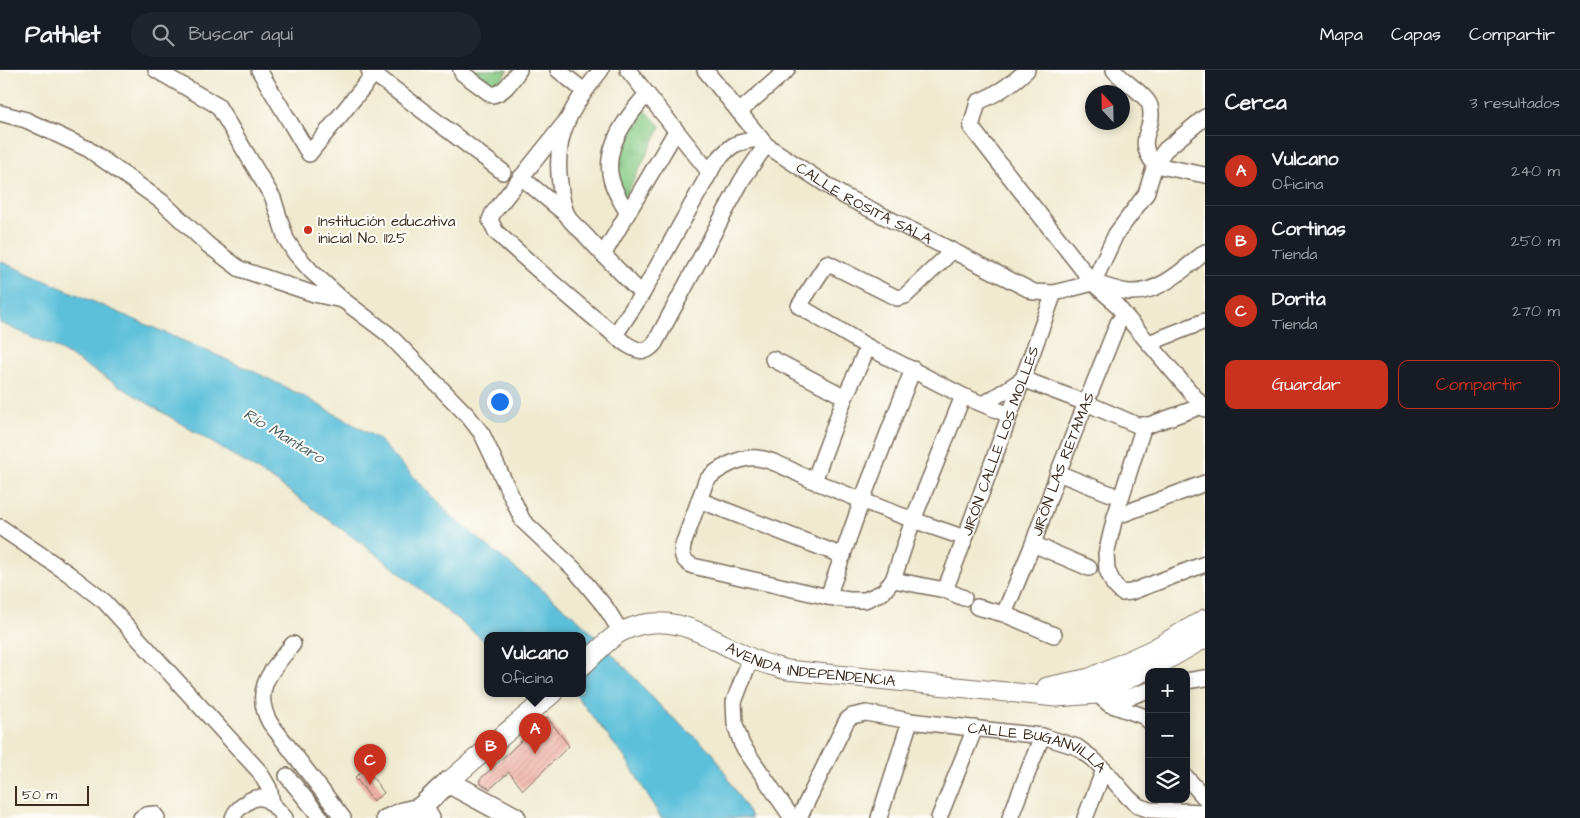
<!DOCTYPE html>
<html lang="es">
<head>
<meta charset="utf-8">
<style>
  :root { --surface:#171b24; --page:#20242c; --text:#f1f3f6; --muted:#9ea1a6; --line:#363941; --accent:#c8321e }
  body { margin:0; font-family:"Architects Daughter",sans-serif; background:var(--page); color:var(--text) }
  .controls { position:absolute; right:15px; bottom:15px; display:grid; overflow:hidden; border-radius:10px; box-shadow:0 2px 8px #0003 }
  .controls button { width:45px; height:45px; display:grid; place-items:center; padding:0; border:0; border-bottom:1px solid var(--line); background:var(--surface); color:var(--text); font:25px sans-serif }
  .compass { position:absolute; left:1085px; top:15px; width:45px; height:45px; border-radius:50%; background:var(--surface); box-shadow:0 2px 8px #0003; rotate:338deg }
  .scale { position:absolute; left:15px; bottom:12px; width:74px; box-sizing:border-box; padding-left:5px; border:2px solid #3b2a1e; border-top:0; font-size:14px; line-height:18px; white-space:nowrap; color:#3b2a1e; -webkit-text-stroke:4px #fdfcf7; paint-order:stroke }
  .you { position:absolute; left:499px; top:331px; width:18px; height:18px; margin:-12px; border:4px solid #fff; border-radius:50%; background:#1a73e8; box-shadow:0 0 0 8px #1a73e833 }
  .badge { display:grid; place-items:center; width:32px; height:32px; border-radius:50%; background:var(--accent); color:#fff; font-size:16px; font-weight:700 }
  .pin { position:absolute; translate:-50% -41px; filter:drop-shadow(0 1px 2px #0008) }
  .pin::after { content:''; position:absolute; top:26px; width:18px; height:15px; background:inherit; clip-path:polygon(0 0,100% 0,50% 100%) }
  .popup { position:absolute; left:484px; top:562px; width:102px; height:65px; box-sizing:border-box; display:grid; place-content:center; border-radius:10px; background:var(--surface); filter:drop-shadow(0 1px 4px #0005); font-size:16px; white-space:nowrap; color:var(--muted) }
  .popup b { font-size:19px; color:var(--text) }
  .popup::after { content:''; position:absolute; left:50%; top:100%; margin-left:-10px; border:10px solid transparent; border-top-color:var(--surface) }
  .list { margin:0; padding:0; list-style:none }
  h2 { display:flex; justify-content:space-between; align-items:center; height:65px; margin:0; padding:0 20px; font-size:21px }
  h2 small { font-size:16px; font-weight:400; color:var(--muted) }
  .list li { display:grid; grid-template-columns:32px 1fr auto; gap:15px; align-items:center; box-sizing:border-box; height:70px; padding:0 20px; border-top:1px solid var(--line) }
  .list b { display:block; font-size:19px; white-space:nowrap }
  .list p { margin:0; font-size:16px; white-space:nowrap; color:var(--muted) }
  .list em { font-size:16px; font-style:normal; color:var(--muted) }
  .actions { display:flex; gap:10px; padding:15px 20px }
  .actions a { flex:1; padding:11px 0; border:1px solid var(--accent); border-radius:10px; text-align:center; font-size:18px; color:var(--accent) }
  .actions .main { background:var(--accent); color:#fff }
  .icon { flex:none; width:28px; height:28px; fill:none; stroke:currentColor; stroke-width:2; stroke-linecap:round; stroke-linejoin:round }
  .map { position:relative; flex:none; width:1205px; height:748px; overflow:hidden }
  header { display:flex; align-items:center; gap:30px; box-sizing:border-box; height:70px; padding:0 25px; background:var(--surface); border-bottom:1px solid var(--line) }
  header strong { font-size:24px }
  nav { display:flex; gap:28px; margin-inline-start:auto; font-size:18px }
  .search { width:350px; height:45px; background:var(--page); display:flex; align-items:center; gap:12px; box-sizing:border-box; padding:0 18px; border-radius:28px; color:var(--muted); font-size:19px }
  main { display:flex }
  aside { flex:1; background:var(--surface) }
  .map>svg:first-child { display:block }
  .park { fill:url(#park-tufts); stroke:#607a51 }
  .water { fill:#5cc0da; stroke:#4c757c }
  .building { fill:url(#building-hatch) }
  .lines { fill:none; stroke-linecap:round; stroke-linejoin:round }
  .minor-casing { stroke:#7a6d5c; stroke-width:18 }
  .major-casing { stroke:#7a6d5c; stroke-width:21 }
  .highway-casing { stroke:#7a6d5c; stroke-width:24 }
  .minor { stroke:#fff; stroke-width:15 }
  .major { stroke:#fff; stroke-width:19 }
  .highway { stroke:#fff; stroke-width:21 }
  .poi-dot { fill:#c8321e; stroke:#fdfcf7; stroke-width:2 }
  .labels { text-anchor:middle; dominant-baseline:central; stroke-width:4; stroke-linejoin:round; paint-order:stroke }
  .street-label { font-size:15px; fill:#3b2a1e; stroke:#fdfcf7 }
  .poi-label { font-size:15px; fill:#3b2a1e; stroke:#fdfcf7; text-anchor:start }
  .water-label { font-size:16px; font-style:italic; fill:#475e60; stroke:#fdfcf7 }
</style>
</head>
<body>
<header>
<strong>Pathlet</strong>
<div class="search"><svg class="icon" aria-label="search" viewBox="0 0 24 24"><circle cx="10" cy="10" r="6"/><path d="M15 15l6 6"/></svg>Buscar aquí</div>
<nav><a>Mapa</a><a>Capas</a><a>Compartir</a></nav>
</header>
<main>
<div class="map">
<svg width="1205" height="748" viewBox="0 0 1205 748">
  <defs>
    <pattern id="park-tufts" width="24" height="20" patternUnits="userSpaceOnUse" patternTransform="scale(1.25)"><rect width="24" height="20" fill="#85ca84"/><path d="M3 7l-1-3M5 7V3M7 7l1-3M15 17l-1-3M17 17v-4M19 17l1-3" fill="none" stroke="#6ea46b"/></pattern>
    <pattern id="building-hatch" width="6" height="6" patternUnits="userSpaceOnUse" patternTransform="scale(1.25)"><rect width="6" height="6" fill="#f0b2a6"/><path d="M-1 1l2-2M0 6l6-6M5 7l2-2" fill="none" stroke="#cf998e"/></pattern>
  </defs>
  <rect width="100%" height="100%" fill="#fdfcf7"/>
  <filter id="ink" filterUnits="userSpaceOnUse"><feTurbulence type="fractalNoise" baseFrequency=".02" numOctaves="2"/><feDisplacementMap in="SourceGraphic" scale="10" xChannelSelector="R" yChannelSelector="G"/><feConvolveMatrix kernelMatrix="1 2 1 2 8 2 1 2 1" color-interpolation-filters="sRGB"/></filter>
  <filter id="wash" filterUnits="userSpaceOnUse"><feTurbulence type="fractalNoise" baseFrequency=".0096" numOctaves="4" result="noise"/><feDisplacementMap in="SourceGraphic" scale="20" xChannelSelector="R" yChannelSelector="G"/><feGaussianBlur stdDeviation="1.12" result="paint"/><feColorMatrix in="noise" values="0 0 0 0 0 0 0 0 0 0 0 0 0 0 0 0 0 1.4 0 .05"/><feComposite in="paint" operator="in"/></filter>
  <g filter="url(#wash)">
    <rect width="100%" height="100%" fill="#f0eacf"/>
    <path class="park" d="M469,0H508L498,14L491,16Z
      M640,35L661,56L622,133L614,111L617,69Z"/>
    <path class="water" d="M0,191L253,301L305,327L377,368L452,447L579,550L623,595L663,639L713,683L752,748H661L626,689L574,623H582V565H488L487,573L376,484L275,411L54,276L0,253Z"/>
    <g id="blocks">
      <path class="building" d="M547,647L569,676L523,720L509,702L490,719L480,713V709Z
        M367,699L384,723L373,731L355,707Z"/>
    </g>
  </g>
  <g filter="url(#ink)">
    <use href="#blocks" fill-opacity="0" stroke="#7a6d5c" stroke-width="1"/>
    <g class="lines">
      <defs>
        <g id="minor">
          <path d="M156,0L218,36L273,128L286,169L295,183L311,201L343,230L388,264L468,346L482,364L523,451L574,499L606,538L621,562"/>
          <path d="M259,0L309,84L377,0"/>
          <path d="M369,0L503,102"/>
          <path d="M461,0L462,3L492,25C505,23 512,10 519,0"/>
          <path d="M558,0L584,21"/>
          <path d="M601,0C571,38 553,64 560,114C561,124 563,137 568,147C572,154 581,160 586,166C604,186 623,205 642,224"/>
          <path d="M628,0L710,103"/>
          <path id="s1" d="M705,0L766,75L842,125L1034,222L1054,223L1093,213L1112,230L1205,339"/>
          <path d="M1027,0C1012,14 997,24 978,32L971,57L1093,213"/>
          <path d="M1114,0C1122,11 1147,25 1150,36C1156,60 1133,68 1155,95"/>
          <path d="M739,42L787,0"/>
          <path d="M0,43L26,50L88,79L161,131L208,175L240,199L314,224L342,230"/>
          <path d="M566,51L493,143L490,150L496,162C531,194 567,226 604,256C612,263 628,278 639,280C646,282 650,279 655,273L742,110L766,75"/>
          <path d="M1155,95L1205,105"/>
          <path d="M521,107L568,146"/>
          <path d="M627,142C622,133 616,124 613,115C600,81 626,48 647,24"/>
          <path d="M950,180L945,188L905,226L897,228L827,193L799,236L868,277L963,326L1009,345"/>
          <path d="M603,185L676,61"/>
          <path d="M1093,213L1116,164L1146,124L1155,95L1165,80L1205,47"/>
          <path d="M1095,213C1106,216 1118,221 1129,222C1159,224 1184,199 1205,182"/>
          <path d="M615,265L642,224L715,93C732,74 734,72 760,69"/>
          <path d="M1149,273L1205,251"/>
          <path d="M773,289L845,327"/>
          <path d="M963,326L913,450L893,510L883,522L865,530H849L828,527L693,496C683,491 681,486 683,475L706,411C716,399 741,386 757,388C776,390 797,404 814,411C864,432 914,451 965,468"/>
          <path d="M984,334L1023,309L1086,333L1137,355H1149L1205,335"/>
          <path d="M1144,355L1115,447L1106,484L1107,500L1114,515L1122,523L1131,522L1205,494"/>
          <path d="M1058,403L1111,424"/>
          <path d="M814,411L845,327L868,277"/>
          <path d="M699,430L843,486"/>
          <path d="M1115,447L1205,413"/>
          <path d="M0,457L69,504L105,532L259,701L269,718L272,733"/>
          <path d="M1033,474L1089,498"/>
          <path d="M893,510L945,520L964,528"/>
          <path id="s2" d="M945,520L965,468L1054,223"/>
          <path d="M828,527L862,430L913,299"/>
          <path d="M977,537L1004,544L1054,565"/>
          <path id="s3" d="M1004,544L1033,474L1058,403L1118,253L1124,245"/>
          <path d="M293,574C272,600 251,619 270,653L343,748"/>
          <path d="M751,587L734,632L735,654L742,675L792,748"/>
          <path d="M1186,611L1205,608"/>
          <path d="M1097,624L1109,634L1143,646L1149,651"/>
          <path d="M1109,634L1149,620"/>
          <path d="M287,706L321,748"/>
          <path d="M1186,707L1205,728"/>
          <path d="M141,748L146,745L154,744L157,748"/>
          <path d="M233,748C235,741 240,737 246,733C264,719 273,735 285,748"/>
          <path d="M384,748L402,740L424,735L432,748"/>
          <path id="s4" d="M799,748L847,650L852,646L866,643L910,651L1042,666L1077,677L1092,688L1107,703L1128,727L1138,736L1150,740L1205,742"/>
          <path d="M879,748L910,651"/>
          <path d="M939,748L975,658"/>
          <path d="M1010,748L1042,666"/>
          <path d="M1085,748L1104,700"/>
        </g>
        <g id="major">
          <path id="s5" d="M582,596C594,586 609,567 623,561C675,536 713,573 758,591C767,595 778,597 787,600L1056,627L1097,624L1163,592L1205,568"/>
          <path d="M1047,617L1090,608L1154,579L1205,549"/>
          <path d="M448,712L553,623"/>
        </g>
        <path id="highway" d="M410,748L448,712L515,748"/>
      </defs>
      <use href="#minor" class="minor-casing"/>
      <use href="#major" class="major-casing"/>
      <use href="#highway" class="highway-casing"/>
      <use href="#minor" class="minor"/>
      <use href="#major" class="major"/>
      <use href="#highway" class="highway"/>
    </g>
  </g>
  <circle class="poi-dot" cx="308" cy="160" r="5"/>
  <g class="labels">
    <g class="street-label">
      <text stroke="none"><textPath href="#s1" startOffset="211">CALLE ROSITA SALA</textPath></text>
      <text stroke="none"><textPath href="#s2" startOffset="159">JIRÓN CALLE LOS MOLLES</textPath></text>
      <text stroke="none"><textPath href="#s3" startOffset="161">JIRÓN LAS RETAMAS</textPath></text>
      <text stroke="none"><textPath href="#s5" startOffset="251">AVENIDA INDEPENDENCIA</textPath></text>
      <text stroke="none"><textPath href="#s4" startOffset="306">CALLE BUGANVILLA</textPath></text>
    </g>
    <g class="poi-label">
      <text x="318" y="151">Institución educativa<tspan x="318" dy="17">inicial No. 1125</tspan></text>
    </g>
    <g class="water-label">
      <text transform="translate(284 366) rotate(31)">Río Mantaro</text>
    </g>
  </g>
</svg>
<div class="controls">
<button>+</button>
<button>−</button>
<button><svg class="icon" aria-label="layers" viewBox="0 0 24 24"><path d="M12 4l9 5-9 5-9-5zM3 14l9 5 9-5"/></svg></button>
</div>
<svg class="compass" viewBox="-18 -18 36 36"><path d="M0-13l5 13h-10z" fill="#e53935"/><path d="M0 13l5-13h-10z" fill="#9ea1a6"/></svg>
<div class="scale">50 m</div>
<div class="you"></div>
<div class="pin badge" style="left:535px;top:684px">A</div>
<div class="popup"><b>Vulcano</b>Oficina</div>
<div class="pin badge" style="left:491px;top:701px">B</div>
<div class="pin badge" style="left:370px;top:715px">C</div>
</div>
<aside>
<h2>Cerca<small>3 resultados</small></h2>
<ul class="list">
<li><span class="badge">A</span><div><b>Vulcano</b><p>Oficina</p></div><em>240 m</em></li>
<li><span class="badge">B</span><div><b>Cortinas</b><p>Tienda</p></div><em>250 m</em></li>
<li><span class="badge">C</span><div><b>Dorita</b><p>Tienda</p></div><em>270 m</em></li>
</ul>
<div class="actions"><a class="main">Guardar</a><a>Compartir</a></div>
</aside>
</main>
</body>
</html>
